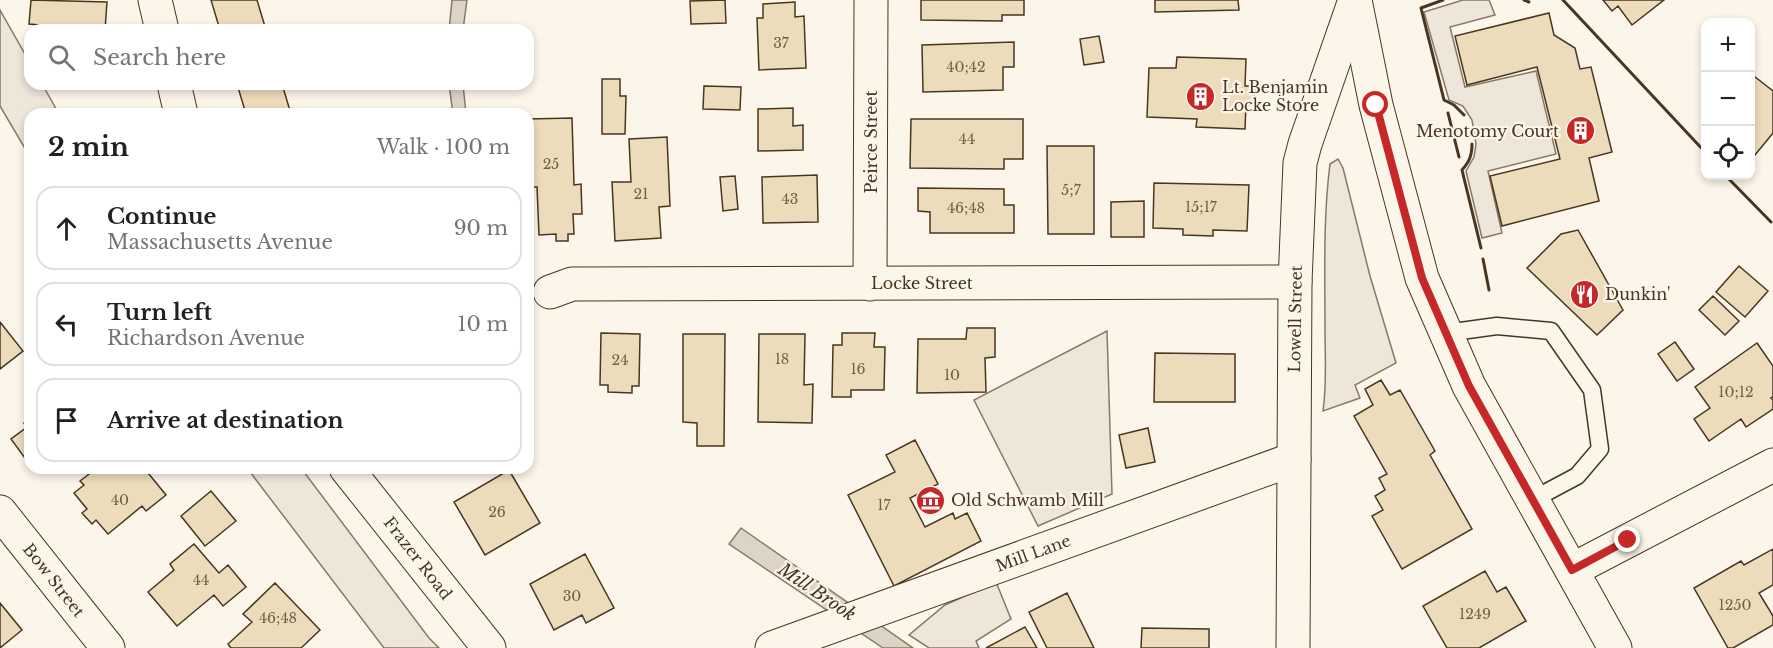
<!DOCTYPE html>
<html lang="en">
<head>
<meta charset="utf-8">
<style>
  :root { --surface:#fff; --page:#f6f6f6; --text:#202124; --muted:#757577; --line:#e0e0e0 }
  body { margin:0; font-family:"Libre Baskerville",serif; background:var(--page); color:var(--text) }
  .controls { position:absolute; right:18px; top:18px; display:grid; overflow:hidden; border-radius:12px; box-shadow:0 3px 9px #0003 }
  .controls button { width:54px; height:54px; display:grid; place-items:center; padding:0; border:0; border-bottom:2px solid var(--line); background:var(--surface); color:var(--text); font:30px sans-serif }
  .stop { position:absolute; width:18px; height:18px; margin:-14px; border:4px solid #c62828; border-radius:50%; background:#fff }
  .stop.end { background:#c62828; border-color:#fff; box-shadow:0 2px 6px #0008 }
  .list { margin:0; padding:0; list-style:none }
  h2 { display:flex; justify-content:space-between; align-items:center; height:78px; margin:0; padding:0 24px; font-size:26px }
  h2 small { font-size:20px; font-weight:400; color:var(--muted) }
  .list li { display:grid; grid-template-columns:39px 1fr auto; gap:18px; align-items:center; box-sizing:border-box; height:84px; margin:0 12px 12px; padding:0 12px; border:2px solid var(--line); border-radius:18px }
  .list b { display:block; font-size:22px; white-space:nowrap }
  .list p { margin:0; font-size:20px; white-space:nowrap; color:var(--muted) }
  .list em { font-size:20px; font-style:normal; color:var(--muted) }
  .icon { flex:none; width:33px; height:33px; fill:none; stroke:currentColor; stroke-width:2; stroke-linecap:round; stroke-linejoin:round }
  .map { position:relative; flex:none; width:1773px; height:648px; overflow:hidden }
  .search { position:absolute; background:var(--surface); box-shadow:0 3px 9px #0003; left:24px; top:24px; width:510px; height:66px; display:flex; align-items:center; gap:15px; box-sizing:border-box; padding:0 21px; border-radius:18px; color:var(--muted); font-size:22px }
  .panel { position:absolute; background:var(--surface); box-shadow:0 3px 9px #0003; left:24px; top:108px; width:510px; height:366px; border-radius:18px }
  .map>svg:first-child { display:block }
  .green { fill:#ede6d9; stroke:#887966; stroke-width:1.5 }
  .water { fill:#dcd4c6; stroke:#887966; stroke-width:1.5 }
  .building { fill:#ecdcbc; stroke:#4a3520; stroke-width:1.5 }
  .lines { fill:none; stroke-linecap:round; stroke-linejoin:round }
  .lane-casing { stroke:#4a3520; stroke-width:19 }
  .street-casing { stroke:#4a3520; stroke-width:35 }
  .secondary-casing { stroke:#4a3520; stroke-width:35 }
  .primary-casing { stroke:#4a3520; stroke-width:35 }
  .lane { stroke:#fbf6e9; stroke-width:16 }
  .street { stroke:#fbf6e9; stroke-width:33 }
  .secondary { stroke:#fbf6e9; stroke-width:33 }
  .primary { stroke:#fbf6e9; stroke-width:33 }
  .wall { stroke:#4a3520; stroke-width:3 }
  .route { stroke:#c62828; stroke-width:8 }
  .labels { text-anchor:middle; dominant-baseline:central; stroke-width:4.5; stroke-linejoin:round; paint-order:stroke }
  .number-label { font-size:14px; fill:#725f47 }
  .poi-label { font-size:16px; fill:#4a3520; stroke:#fbf6e9; text-anchor:start }
  .street-label { font-size:16px; fill:#4a3520; stroke:#fbf6e9 }
  .water-label { font-size:18px; font-style:italic; fill:#4a3520; stroke:#fbf6e9 }
</style>
</head>
<body>
<div class="map">
<svg width="1773" height="648" viewBox="0 0 1773 648">
  <rect width="100%" height="100%" fill="#fbf6e9"/>
  <path class="green" d="M1463,0H1489L1495,15L1450,27L1465,87L1536,71L1556,154L1488,171L1502,233L1482,238L1466,171L1474,157L1476,144L1472,120L1463,106L1449,100L1424,12Z
    M0,10L30,63V84H42L59,114H30V157L0,106Z
    M1338,159L1343,168L1370,276L1396,363L1355,385L1360,398L1323,411C1327,385 1325,356 1325,329C1325,274 1323,219 1330,164Z
    M1107,331L1112,494L1038,526L974,400Z
    M247,468H301L429,638L439,648H384Z
    M996,582L1011,619L976,641L979,648H929L909,635L945,605Z"/>
  <path class="water" d="M452,0H467L463,30H449Z
    M449,84H463L466,114H453Z
    M741,528L913,648H883L729,544Z"/>
  <path class="building" d="M31,0L107,2L105,30H49L50,26L29,24Z
    M211,0H257L266,30H220Z
    M725,0L726,23L691,24L690,1Z
    M921,0H1024V15H1002V21L921,20Z
    M1155,0H1238L1239,10L1155,12Z
    M1603,0H1664L1632,25L1618,6L1612,11Z
    M795,2V17L804,16L806,68L759,70L757,18H763V4Z
    M1549,13L1554,35L1575,48L1580,69L1591,67L1612,152L1589,158L1599,201L1502,226L1490,176L1560,159L1537,67L1467,85L1455,36Z
    M1099,36L1104,62L1084,65L1080,39Z
    M1014,42V67H1003V90L923,92L922,45Z
    M1177,57L1246,59L1245,86H1255L1254,105H1246L1245,129L1196,127L1197,119L1147,117L1149,68H1176Z
    M1750,73L1773,91V133L1755,155L1750,151Z
    M602,79H620V96H626L625,134H602Z
    M237,84H282L291,114H246Z
    M704,86L741,87L740,110L703,109Z
    M793,108V126L803,125V150L758,151V109Z
    M572,118L574,185L581,184L582,214H573L574,234H568V241H556V234L539,235L537,187H528V119Z
    M911,119H1023V159H1004V169L910,168Z
    M667,137L670,206L659,207L661,238L615,241L612,182H631L629,139Z
    M1047,146H1094V234H1048Z
    M817,175L818,222L763,223L762,177Z
    M735,176L738,209L723,211L720,177Z
    M1154,183L1249,185L1247,231L1213,230V236L1183,235V229L1153,228Z
    M918,188L1004,189V205H1014V233H930V212L918,211Z
    M1144,201V237H1111V202Z
    M1578,230L1623,310L1597,335L1527,268L1561,234Z
    M1739,266L1768,291L1745,317L1716,292Z
    M1713,296L1739,321L1725,335L1699,310Z
    M0,322L23,351L0,369Z
    M967,328H995V357L985,358L986,392L917,393L918,339H966Z
    M601,333L640,334L639,386H632V393L608,392V385H600Z
    M842,333H875L874,347H885L884,390H851V397H832L833,345H842Z
    M683,334H725L724,446H697V423L683,422Z
    M759,334H805L804,385L813,384L812,423L758,422Z
    M1675,342L1694,369L1677,381L1658,354Z
    M1757,343L1773,366V397L1771,398L1773,400V409L1746,427L1741,419L1709,441L1694,419L1710,408L1695,387Z
    M1155,353L1235,354V402H1154Z
    M1381,380L1390,395L1400,390L1435,451L1430,455L1472,529L1402,569L1372,516L1383,510L1375,496L1385,490L1379,478L1387,474L1354,416L1373,405L1365,389Z
    M30,418V465L11,439L27,427L24,423Z
    M1148,428L1155,462L1126,468L1119,435Z
    M915,440L938,484L910,498L925,527L953,513L955,519L967,513L981,541L894,586L848,495L895,472L886,455Z
    M97,468H144L166,495L146,511L142,506L108,534L96,520L92,524L82,513L87,509L74,493L84,485L80,481Z
    M509,470L540,523L485,555L454,502Z
    M211,491L236,521L205,546L181,516Z
    M194,544L219,573L228,565L246,587L223,606L214,595L177,626L148,592L174,570L170,564Z
    M1773,549V585L1759,593L1773,616V625L1733,648H1728L1694,588L1741,561L1744,565Z
    M585,554L614,608L586,623L582,615L554,630L530,584Z
    M1485,571L1497,592L1506,587L1526,621L1479,648H1447L1423,606Z
    M275,583L320,630L301,648H231L228,644L252,622L243,614Z
    M1067,593L1094,648H1047L1029,612Z
    M0,603L22,630L0,648Z
    M1025,627L1037,648H986Z
    M1142,628L1209,629V648H1141Z"/>
  <g class="lines">
    <defs>
      <path id="lane" d="M1446,333L1497,326L1551,331L1592,390L1600,449L1577,476L1532,500"/>
      <path id="street" d="M155,0L162,30
        M174,84L181,114
        M870,284L871,0
        M550,292L572,284L1295,282
        M346,468L489,648
        M0,512L108,648
        M1572,570L1773,465
        M772,648L1294,459"/>
      <path id="secondary" d="M1293,648L1295,282L1300,163L1305,144L1355,0"/>
      <path id="primary" d="M1355,0L1376,105L1422,278L1469,386L1615,648"/>
    </defs>
    <use href="#lane" class="lane-casing"/>
    <use href="#street" class="street-casing"/>
    <use href="#secondary" class="secondary-casing"/>
    <use href="#primary" class="primary-casing"/>
    <use href="#lane" class="lane"/>
    <use href="#street" class="street"/>
    <use href="#secondary" class="secondary"/>
    <use href="#primary" class="primary"/>
    <path class="wall" d="M1443,0L1421,8L1444,100L1454,105L1464,115
      M1524,0L1529,2
      M1563,0L1706,153
      M1448,113L1459,157
      M1472,144C1472,156 1469,162 1462,170L1481,248
      M1726,176L1771,222
      M1483,259L1489,290"/>
  </g>
  <g class="lines">
    <path class="route" d="M1376,105L1422,278L1469,386L1572,570L1628,540"/>
  </g>
  <defs>
    <symbol id="building-disc" viewBox="-11 -11 22 22"><circle r="9.5" fill="#c62828" stroke="#fbf6e9"/><path d="M-4-6H4V6H1V3H-1V6H-4ZM-2.5-4.3h1.7v1.8h-1.7ZM.8-4.3h1.7v1.8H.8ZM-2.5-1h1.7V.8h-1.7ZM.8-1h1.7V.8H.8Z" fill="#fff"/></symbol>
    <symbol id="restaurant-disc" viewBox="-11 -11 22 22"><circle r="9.5" fill="#c62828" stroke="#fbf6e9"/><path d="M-5-6h1v4h1v-4h1v4h1v-4h1v5L-1.5 .5V6h-2V.5L-5-1ZM5-6V6H3V1.5H1.5Q1.5-4 5-6Z" fill="#fff"/></symbol>
    <symbol id="museum-disc" viewBox="-11 -11 22 22"><circle r="9.5" fill="#c62828" stroke="#fbf6e9"/><path d="M0-6L6-3V-2H-6V-3ZM-5-1h2V3h-2ZM-1-1h2V3h-2ZM3-1h2V3H3ZM-6 4H6V6H-6Z" fill="#fff"/></symbol>
  </defs>
  <g fill-rule="evenodd">
    <use href="#building-disc" x="1184" y="80" width="33" height="33"/>
    <use href="#building-disc" x="1564" y="114" width="33" height="33"/>
    <use href="#restaurant-disc" x="1568" y="278" width="33" height="33"/>
    <use href="#museum-disc" x="914" y="484" width="33" height="33"/>
  </g>
  <g class="labels">
    <g class="number-label">
      <text x="781" y="43">37</text>
      <text x="966" y="67">40;42</text>
      <text x="967" y="139">44</text>
      <text x="551" y="164">25</text>
      <text x="1071" y="190">5;7</text>
      <text x="641" y="194">21</text>
      <text x="790" y="199">43</text>
      <text x="1201" y="207">15;17</text>
      <text x="966" y="208">46;48</text>
      <text x="782" y="359">18</text>
      <text x="620" y="360">24</text>
      <text x="858" y="369">16</text>
      <text x="952" y="375">10</text>
      <text x="1736" y="392">10;12</text>
      <text x="120" y="500">40</text>
      <text x="884" y="505">17</text>
      <text x="497" y="512">26</text>
      <text x="201" y="580">44</text>
      <text x="572" y="596">30</text>
      <text x="1735" y="605">1250</text>
      <text x="1475" y="614">1249</text>
      <text x="278" y="618">46;48</text>
    </g>
    <g class="poi-label">
      <text x="1222" y="87">Lt. Benjamin<tspan x="1222" dy="18">Locke Store</tspan></text>
      <text x="1559" y="131" text-anchor="end">Menotomy Court</text>
      <text x="1605" y="294">Dunkin'</text>
      <text x="951" y="500">Old Schwamb Mill</text>
    </g>
    <g class="street-label">
      <text transform="translate(871 142) rotate(-90)">Peirce Street</text>
      <text x="922" y="283">Locke Street</text>
      <text transform="translate(1295 319) rotate(-89)">Lowell Street</text>
      <text transform="translate(1033 553) rotate(-20)">Mill Lane</text>
      <text transform="translate(418 558) rotate(52)">Frazer Road</text>
      <text transform="translate(54 580) rotate(52)">Bow Street</text>
    </g>
    <g class="water-label">
      <text transform="translate(817 592) rotate(34)">Mill Brook</text>
    </g>
  </g>
</svg>
<div class="controls">
<button>+</button>
<button>−</button>
<button><svg class="icon" aria-label="locate" viewBox="0 0 24 24"><circle cx="12" cy="12" r="6"/><path d="M12 2v4M12 18v4M2 12h4M18 12h4"/></svg></button>
</div>
<div class="stop" style="left:1376px;top:105px"></div>
<div class="stop end" style="left:1628px;top:540px"></div>
<div class="search"><svg class="icon" aria-label="search" viewBox="0 0 24 24"><circle cx="10" cy="10" r="6"/><path d="M15 15l6 6"/></svg>Search here</div>
<section class="panel">
<h2>2 min<small>Walk · 100 m</small></h2>
<ul class="list">
<li><svg class="icon" aria-label="ahead" viewBox="0 0 24 24"><path d="M12 20V5M6 11l6-6 6 6"/></svg><div><b>Continue</b><p>Massachusetts Avenue</p></div><em>90 m</em></li>
<li><svg class="icon" aria-label="left" viewBox="0 0 24 24"><path d="M17 20v-9H6M10 6l-5 5 5 5"/></svg><div><b>Turn left</b><p>Richardson Avenue</p></div><em>10 m</em></li>
<li><svg class="icon" aria-label="arrive" viewBox="0 0 24 24"><path d="M6 21V4h12l-3 4 3 4H6"/></svg><div><b>Arrive at destination</b></div></li>
</ul>
</section>
</div>
</body>
</html>
